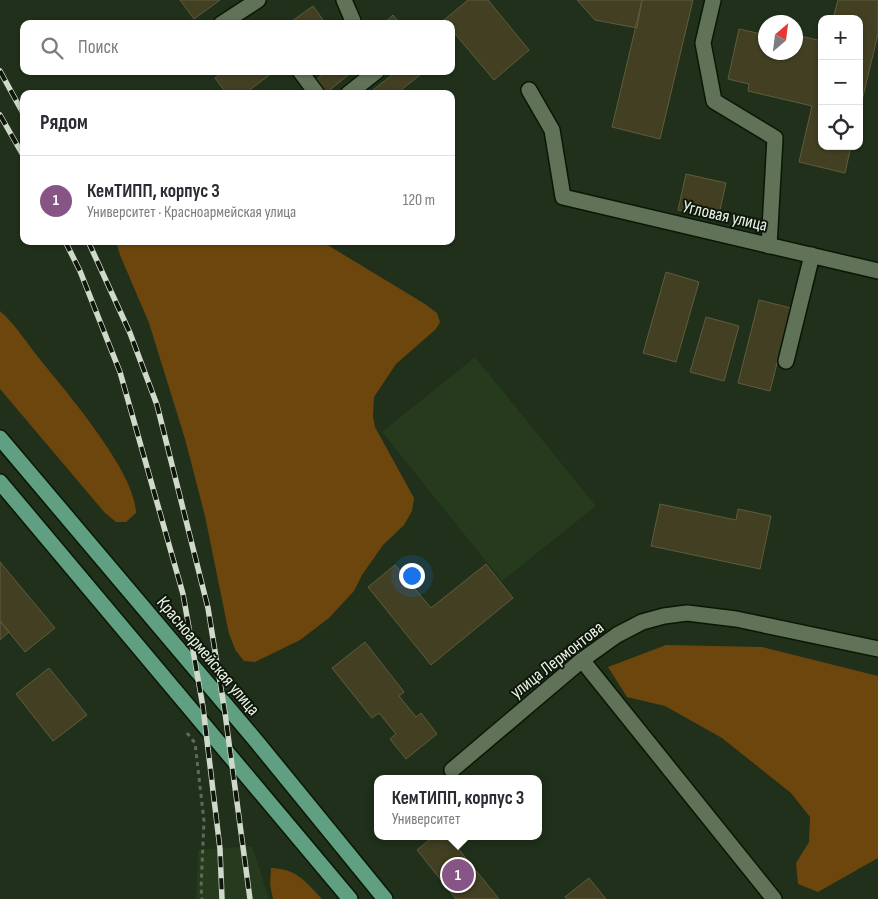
<!DOCTYPE html>
<html lang="ru">
<head>
<meta charset="utf-8">
<style>
  :root { --surface:#fff; --page:#f7f7f7; --text:#2b2b33; --muted:#7c7c81; --line:#e1e1e2; --accent:#875585 }
  body { margin:0; font-family:"Sofia Sans Condensed",sans-serif; background:var(--page); color:var(--text) }
  .controls { position:absolute; right:15px; top:15px; display:grid; overflow:hidden; border-radius:10px; box-shadow:0 1px 4px #0004 }
  .controls button { width:45px; height:45px; display:grid; place-items:center; padding:0; border:0; border-bottom:1px solid var(--line); background:var(--surface); color:var(--text); font:25px sans-serif }
  .compass { position:absolute; left:758px; top:15px; width:45px; height:45px; border-radius:50%; background:var(--surface); box-shadow:0 1px 4px #0004; rotate:28deg }
  .you { position:absolute; left:411px; top:575px; width:18px; height:18px; margin:-12px; border:4px solid #fff; border-radius:50%; background:#1a73e8; box-shadow:0 0 0 8px #1a73e833 }
  .badge { display:grid; place-items:center; width:32px; height:32px; border-radius:50%; background:var(--accent); color:#fff; font-size:16px; font-weight:700 }
  .pin { position:absolute; translate:-50% -50%; border:2px solid #fff; box-shadow:0 1px 5px #0006 }
  .popup { position:absolute; left:374px; top:775px; width:168px; height:65px; box-sizing:border-box; display:grid; place-content:center; border-radius:10px; background:var(--surface); filter:drop-shadow(0 1px 4px #0005); font-size:16px; white-space:nowrap; color:var(--muted) }
  .popup b { font-size:19px; color:var(--text) }
  .popup::after { content:''; position:absolute; left:50%; top:100%; margin-left:-10px; border:10px solid transparent; border-top-color:var(--surface) }
  .list { margin:0; padding:0; list-style:none }
  h2 { display:flex; justify-content:space-between; align-items:center; height:65px; margin:0; padding:0 20px; font-size:21px }
  h2 small { font-size:16px; font-weight:400; color:var(--muted) }
  .list li { display:grid; grid-template-columns:32px 1fr auto; gap:15px; align-items:center; box-sizing:border-box; height:90px; padding:0 20px; border-top:1px solid var(--line) }
  .list b { display:block; font-size:19px; white-space:nowrap }
  .list p { margin:0; font-size:16px; white-space:nowrap; color:var(--muted) }
  .list em { font-size:16px; font-style:normal; color:var(--muted) }
  .icon { flex:none; width:28px; height:28px; fill:none; stroke:currentColor; stroke-width:2; stroke-linecap:round; stroke-linejoin:round }
  .map { position:relative; flex:none; width:878px; height:899px; overflow:hidden }
  .search { position:absolute; background:var(--surface); box-shadow:0 1px 4px #0004; left:20px; top:20px; width:435px; height:55px; display:flex; align-items:center; gap:12px; box-sizing:border-box; padding:0 18px; border-radius:10px; color:var(--muted); font-size:19px }
  .panel { position:absolute; background:var(--surface); box-shadow:0 1px 4px #0004; left:20px; top:90px; width:435px; height:155px; border-radius:10px }
  .map>svg:first-child { display:block }
  .built { fill:#263a1d }
  .green { fill:#6c460d }
  .building { fill:#423f23; stroke:#5f5c3e }
  .lines { fill:none; stroke-linecap:round; stroke-linejoin:round }
  .minor-casing { stroke:#091804; stroke-width:18 }
  .major-casing { stroke:#091804; stroke-width:18 }
  .path { stroke:#5e6c58; stroke-width:3; stroke-dasharray:4 4; stroke-linecap:butt }
  .minor { stroke:#607359; stroke-width:15 }
  .major { stroke:#619f82; stroke-width:15 }
  .rail-casing { stroke:#d0daca; stroke-width:5.5 }
  .rail { stroke:#0f160c; stroke-width:4; stroke-dasharray:11; stroke-linecap:butt }
  .labels { text-anchor:middle; dominant-baseline:central; stroke-width:4; stroke-linejoin:round; paint-order:stroke }
  .street-label { font-size:18px; fill:#eaf4e5; stroke:#0f160c }
</style>
</head>
<body>
<div class="map">
<svg width="878" height="899" viewBox="0 0 878 899">
  <rect width="100%" height="100%" fill="#20301a"/>
  <path class="built" d="M475,357L596,506L502,581L382,432Z
    M252,846L269,899H196L198,850Z"/>
  <path class="green" d="M116,241H321L425,304L437,313L440,322L436,329L396,364L374,397L373,416L375,427L414,498L412,511L404,525L383,545L362,575L354,591L329,618L300,640L255,662L244,661L236,651L229,634L205,516L185,439L149,323L120,255Z
    M0,311C16,325 28,345 42,362C68,394 136,473 136,513L126,522H116L105,513L0,389Z
    M666,645L762,647L878,676V858L818,892L798,884L796,863L809,842L810,817L791,793L722,738L665,706L627,697L608,667Z
    M271,868C297,869 305,881 322,899H273L270,884Z"/>
  <path class="building" d="M180,0H220L194,19Z
    M468,0H488L529,50L494,80L451,29V24H447L444,20Z
    M577,0H642L637,28L595,20Z
    M642,0H693L660,139L612,127Z
    M838,0H878V34L859,113V19H833Z
    M313,6L326,24H288Z
    M393,15L400,24H383Z
    M739,29L766,35V52H796V35L822,41V146H851L845,173L799,162L812,106L748,91L749,84L728,79Z
    M224,71H275L244,94H227L215,78Z
    M326,71H353L326,93L315,81Z
    M397,71H425L396,94H368Z
    M686,174L726,183L718,219L678,210Z
    M666,272L699,282L676,362L643,353Z
    M759,300L791,308L770,391L738,383Z
    M706,317L739,326L724,381L690,372Z
    M660,504L736,520L738,509L771,516L760,569L651,546Z
    M0,562L55,628L25,652L0,621Z
    M486,564L513,598L431,665L368,587L395,565L431,608Z
    M0,621L9,632L0,640Z
    M365,642L404,692L399,696L416,717L421,713L437,734L406,759L390,739L396,734L379,713L372,718L332,668Z
    M49,668L87,715L53,741L16,694Z
    M434,836H448L499,899H456L417,850Z
    M589,878L606,899H567L565,897Z"/>
  <g class="lines">
    <defs>
      <path id="minor" d="M344,0L353,21L351,24
        M713,0L703,43L714,101L775,138L769,246
        M221,24L258,0
        M300,71L317,94
        M529,90L552,130L563,197L878,271
        M348,94L377,71
        M786,361L812,255
        M582,660L774,899
        M452,770L582,660L617,635L642,622L664,616L687,613L736,619L878,649"/>
      <path id="major" d="M0,438L257,742L385,899
        M0,482L350,899"/>
    </defs>
    <use href="#minor" class="minor-casing"/>
    <use href="#major" class="major-casing"/>
    <path class="path" d="M187,733L195,743L204,821L201,888L202,899"/>
    <use href="#minor" class="minor"/>
    <use href="#major" class="major"/>
    <defs>
      <path id="rail" d="M0,71L24,115
        M0,115L24,157
        M65,241L80,271L120,372L183,594L203,707L220,849L222,899
        M88,241L130,333L157,405L208,608L225,713L250,899"/>
    </defs>
    <use href="#rail" class="rail-casing"/>
    <use href="#rail" class="rail"/>
  </g>
  <g class="labels">
    <g class="street-label">
      <text transform="translate(725 216) rotate(13)">Угловая улица</text>
      <text transform="translate(208 656) rotate(50)">Красноармейская улица</text>
      <text transform="translate(557 660) rotate(-38)">улица Лермонтова</text>
    </g>
  </g>
</svg>
<div class="controls">
<button>+</button>
<button>−</button>
<button><svg class="icon" aria-label="locate" viewBox="0 0 24 24"><circle cx="12" cy="12" r="6"/><path d="M12 2v4M12 18v4M2 12h4M18 12h4"/></svg></button>
</div>
<svg class="compass" viewBox="-18 -18 36 36"><path d="M0-13l5 13h-10z" fill="#e53935"/><path d="M0 13l5-13h-10z" fill="#7c7c81"/></svg>
<div class="you"></div>
<div class="pin badge" style="left:458px;top:875px">1</div>
<div class="popup"><b>КемТИПП, корпус 3</b>Университет</div>
<div class="search"><svg class="icon" aria-label="search" viewBox="0 0 24 24"><circle cx="10" cy="10" r="6"/><path d="M15 15l6 6"/></svg>Поиск</div>
<section class="panel">
<h2>Рядом<small></small></h2>
<ul class="list">
<li><span class="badge">1</span><div><b>КемТИПП, корпус 3</b><p>Университет · Красноармейская улица</p></div><em>120 m</em></li>
</ul>
</section>
</div>
</body>
</html>
